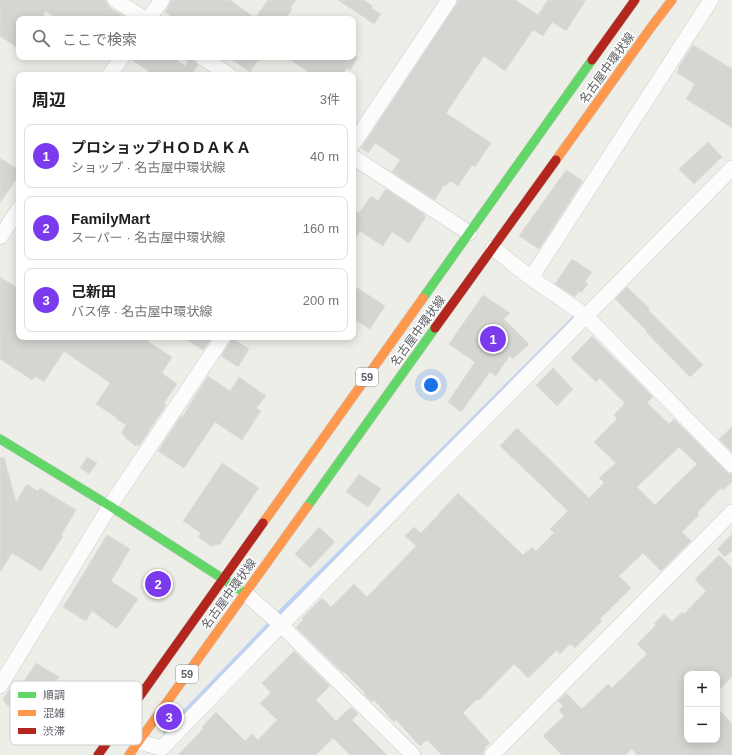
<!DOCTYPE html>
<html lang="ja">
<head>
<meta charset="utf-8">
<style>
  :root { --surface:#fff; --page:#f2f2f2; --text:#202124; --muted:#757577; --line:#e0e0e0; --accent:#7c3aed }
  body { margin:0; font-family:Arial,"Noto Sans JP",sans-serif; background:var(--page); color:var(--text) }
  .controls { position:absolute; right:12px; bottom:12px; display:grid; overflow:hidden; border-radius:8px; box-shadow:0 2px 10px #0003 }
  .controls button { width:36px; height:36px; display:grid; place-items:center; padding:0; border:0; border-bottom:1px solid var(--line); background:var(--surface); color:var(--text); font:20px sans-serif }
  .you { position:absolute; left:431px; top:385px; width:14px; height:14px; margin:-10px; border:3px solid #fff; border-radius:50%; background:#1a73e8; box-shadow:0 0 0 6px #1a73e833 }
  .badge { display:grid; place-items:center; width:26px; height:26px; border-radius:50%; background:var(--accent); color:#fff; font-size:13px; font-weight:700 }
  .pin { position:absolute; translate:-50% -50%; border:2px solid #fff; box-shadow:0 1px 4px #0006 }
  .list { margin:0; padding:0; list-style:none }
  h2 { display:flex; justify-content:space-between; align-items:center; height:52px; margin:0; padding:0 16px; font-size:17px }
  h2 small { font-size:13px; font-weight:400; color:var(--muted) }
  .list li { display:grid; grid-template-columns:26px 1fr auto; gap:12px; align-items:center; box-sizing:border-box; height:64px; margin:0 8px 8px; padding:0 8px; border:1px solid var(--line); border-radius:8px }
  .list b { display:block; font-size:15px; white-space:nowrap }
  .list p { margin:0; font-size:13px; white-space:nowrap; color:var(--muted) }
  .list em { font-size:13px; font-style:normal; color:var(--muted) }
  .icon { flex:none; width:22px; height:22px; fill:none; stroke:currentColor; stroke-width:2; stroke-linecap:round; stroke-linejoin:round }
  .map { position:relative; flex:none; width:732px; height:755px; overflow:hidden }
  .search { position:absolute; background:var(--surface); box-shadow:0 2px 10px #0003; left:16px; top:16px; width:340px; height:44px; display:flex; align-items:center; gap:10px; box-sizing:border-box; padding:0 14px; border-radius:8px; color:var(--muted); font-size:15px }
  .panel { position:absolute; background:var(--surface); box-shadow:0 2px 10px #0003; left:16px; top:72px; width:340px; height:268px; border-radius:8px }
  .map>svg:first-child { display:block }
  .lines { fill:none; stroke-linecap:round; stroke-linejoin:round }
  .stream { stroke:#bed2f6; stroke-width:4 }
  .building { fill:#d5d5d2; stroke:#deddd8; fill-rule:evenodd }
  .street-casing { stroke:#cacbc9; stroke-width:16 }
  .fast-casing { stroke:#cbcbca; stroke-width:10 }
  .slow-casing { stroke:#cbcbca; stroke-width:10 }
  .jam-casing { stroke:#cbcbca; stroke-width:10 }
  .street { stroke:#fcfcfc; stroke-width:15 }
  .fast { stroke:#63d668; stroke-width:9 }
  .slow { stroke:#ff974d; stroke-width:9 }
  .jam { stroke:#b3261e; stroke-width:9 }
  .labels { text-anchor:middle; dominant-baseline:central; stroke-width:3; stroke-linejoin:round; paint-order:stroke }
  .shield { fill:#fff; stroke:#8e9095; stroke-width:1 }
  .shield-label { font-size:11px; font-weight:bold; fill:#5e6067 }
  .street-label { font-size:12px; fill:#5e6067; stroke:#fff }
  .key { fill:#fff; stroke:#cfcfd1; stroke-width:1 }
  .key-label { font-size:11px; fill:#5e6067 }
</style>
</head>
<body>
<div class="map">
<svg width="732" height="755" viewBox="0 0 732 755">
  <rect width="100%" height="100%" fill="#eeeee9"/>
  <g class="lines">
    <path class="stream" d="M276,616L575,317
      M165,732L272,621"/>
  </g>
  <path class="building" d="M0,0H105L110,8L128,19H58L46,11L41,19H19V49L0,36Z
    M171,0H230L255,18L268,0H296L290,8L292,9L285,19H175L165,12L169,5Z
    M338,0H364L373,6L371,8L381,14L374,24Z
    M458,0H515L538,15L548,0H586L566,31L552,22L543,36L533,30L505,71L484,56L446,113L491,143L475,167L472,165L458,186L450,181L446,186L444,185L435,200L392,172L400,160L375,143L368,153L361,148L456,5Z
    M693,45L732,69V128L686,99L695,84L677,73L679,69L678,68Z
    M131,57H172L185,66L190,58L198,65L193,72L198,75H154L131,59Z
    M228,57H260L250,72Z
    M286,57H358L350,70L347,68L342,75H313Z
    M708,142L722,157L694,184L679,169Z
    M0,158L19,170V175L0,203Z
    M566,170L583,181L539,249L519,236Z
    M386,189L425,215L424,216L426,217L409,243L392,232L383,246L360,231L353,242V209L359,213L371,196L378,201Z
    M572,259L592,272L585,282L588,284L581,293L579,291L575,297L555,284Z
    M0,277L19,289V337H150L147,341L172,357L162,373L177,384L164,403L166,405L139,446L137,444L136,446L125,438L126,437L121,433L126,425L116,419L117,418L96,404L110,383L64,351L44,382L35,376L32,380L0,359Z
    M353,285L385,306L370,329L353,319Z
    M627,287L650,309L648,310L703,365L690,377L646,332L647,331L615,299Z
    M483,295L510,313L504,319L529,344L513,359L509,356L496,376L490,372L461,412L448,402L475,362L449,344Z
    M592,336L653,397L647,403L669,424L674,419L729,474H732V482L723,490L721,488L697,513L699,515L682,532L691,541L661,571L643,553L619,576L631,588L600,619L602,621L575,648L570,644L560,654L557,650L528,678L514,664L479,700L477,699L463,713L490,743L485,747L486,748L483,752V755H442L427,740L420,746L396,720L394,722L374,700L372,702L364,694L365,693L344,672L343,673L296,627L303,620L302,618L322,598L331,607L354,584L367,597L416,546L405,536L414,527L421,533L440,513H439L458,493L523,555L532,547L536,551L554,533L550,529L568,511L500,446L517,428L589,498L604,483L599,478L616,463L594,442L617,419L614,415L625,403L600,378L596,382L571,358ZM679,447L697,464L655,505L637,487Z
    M183,337H212L203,350Z
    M232,338L249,349L238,367L221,356L230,342Z
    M553,368L573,389L557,406L536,385Z
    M208,376L230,391L239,377L266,396L256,408L261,411L242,440L215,422L184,468L158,451L181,416L182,417Z
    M732,427V452L719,439Z
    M4,457L16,502L27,484L38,491L40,488L76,510L61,535L63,536L41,571L12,553L0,572V458Z
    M87,457L97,463L89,474L80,468Z
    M222,463L259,488L220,544L211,546L198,537L201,533L183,521Z
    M359,474L381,489L368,507L346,492Z
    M319,527L335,542L310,568L295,554Z
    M732,534V550L725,557L717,549Z
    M107,535L130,549L111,581L138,599L117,629L92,611L86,621L63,607Z
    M719,555L732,568V677L717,692V674H687V740H717V708L732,723V755H637L632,749L625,755H562L543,736L564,716L559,710L563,706L558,701L566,693L582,709L608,684L612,688L647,654L637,644L656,625L654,624L664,614L672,622L682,612L684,614L706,591L695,579Z
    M294,651L330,686L316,700L336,721L351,707L358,714L352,720L387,755H350L333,738L316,755H178L204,728L202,727L216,712L245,741L252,734L258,740L277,720L260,703L271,693L262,683Z
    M36,663L59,677L33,721L7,705L3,699L14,683L20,687Z"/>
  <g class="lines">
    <defs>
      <path id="street" d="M115,0L145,19
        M148,19L162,0
        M202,57L229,75
        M110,75L122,57
        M353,144L449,0
        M353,157L469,233
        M0,237L19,209
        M493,248L531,278L585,315L732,465
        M531,278L711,0
        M245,593L281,625L413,755
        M0,686L110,506L223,337
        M138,742L162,748L281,625L732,168
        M492,755L732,512"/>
      <path id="fast" d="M423,298L592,60
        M0,439L110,506L245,593
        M307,507L435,328"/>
      <path id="slow" d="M556,160L652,26L672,0
        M263,523L423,298
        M129,755L307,507"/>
      <path id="jam" d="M592,60L635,0
        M435,328L556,160
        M98,755L263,523"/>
    </defs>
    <use href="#street" class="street-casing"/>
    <use href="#fast" class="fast-casing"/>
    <use href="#slow" class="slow-casing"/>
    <use href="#jam" class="jam-casing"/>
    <use href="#street" class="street"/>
    <use href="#fast" class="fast"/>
    <use href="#slow" class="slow"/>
    <use href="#jam" class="jam"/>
  </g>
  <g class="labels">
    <g class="shield">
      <rect x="356" y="368" width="22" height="18" rx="3"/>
      <rect x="176" y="665" width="22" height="18" rx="3"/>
    </g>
    <g class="shield-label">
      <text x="367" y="377">59</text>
      <text x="187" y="674">59</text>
    </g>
    <g class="street-label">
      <text transform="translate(607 68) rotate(-54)">名古屋中環状線</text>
      <text transform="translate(418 331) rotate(-54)">名古屋中環状線</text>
      <text transform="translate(229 594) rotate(-54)">名古屋中環状線</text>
    </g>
  </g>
  <rect x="10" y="681" width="132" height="64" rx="6" class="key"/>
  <rect x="18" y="692" width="18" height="6" fill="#63d668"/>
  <rect x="18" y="710" width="18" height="6" fill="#ff974d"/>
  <rect x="18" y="728" width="18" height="6" fill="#b3261e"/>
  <g class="key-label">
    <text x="43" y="699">順調</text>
    <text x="43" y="717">混雑</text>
    <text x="43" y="735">渋滞</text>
  </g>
</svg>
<div class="controls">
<button>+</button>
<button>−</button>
</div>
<div class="you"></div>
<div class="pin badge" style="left:493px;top:339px">1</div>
<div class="pin badge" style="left:158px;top:584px">2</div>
<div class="pin badge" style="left:169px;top:717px">3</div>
<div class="search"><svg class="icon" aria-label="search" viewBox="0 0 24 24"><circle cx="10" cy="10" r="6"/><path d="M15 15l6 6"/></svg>ここで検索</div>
<section class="panel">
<h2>周辺<small>3件</small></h2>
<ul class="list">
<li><span class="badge">1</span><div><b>プロショップＨＯＤＡＫＡ</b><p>ショップ · 名古屋中環状線</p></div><em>40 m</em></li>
<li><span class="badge">2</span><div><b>FamilyMart</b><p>スーパー · 名古屋中環状線</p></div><em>160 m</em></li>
<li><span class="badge">3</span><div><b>己新田</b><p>バス停 · 名古屋中環状線</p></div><em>200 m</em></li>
</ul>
</section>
</div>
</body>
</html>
